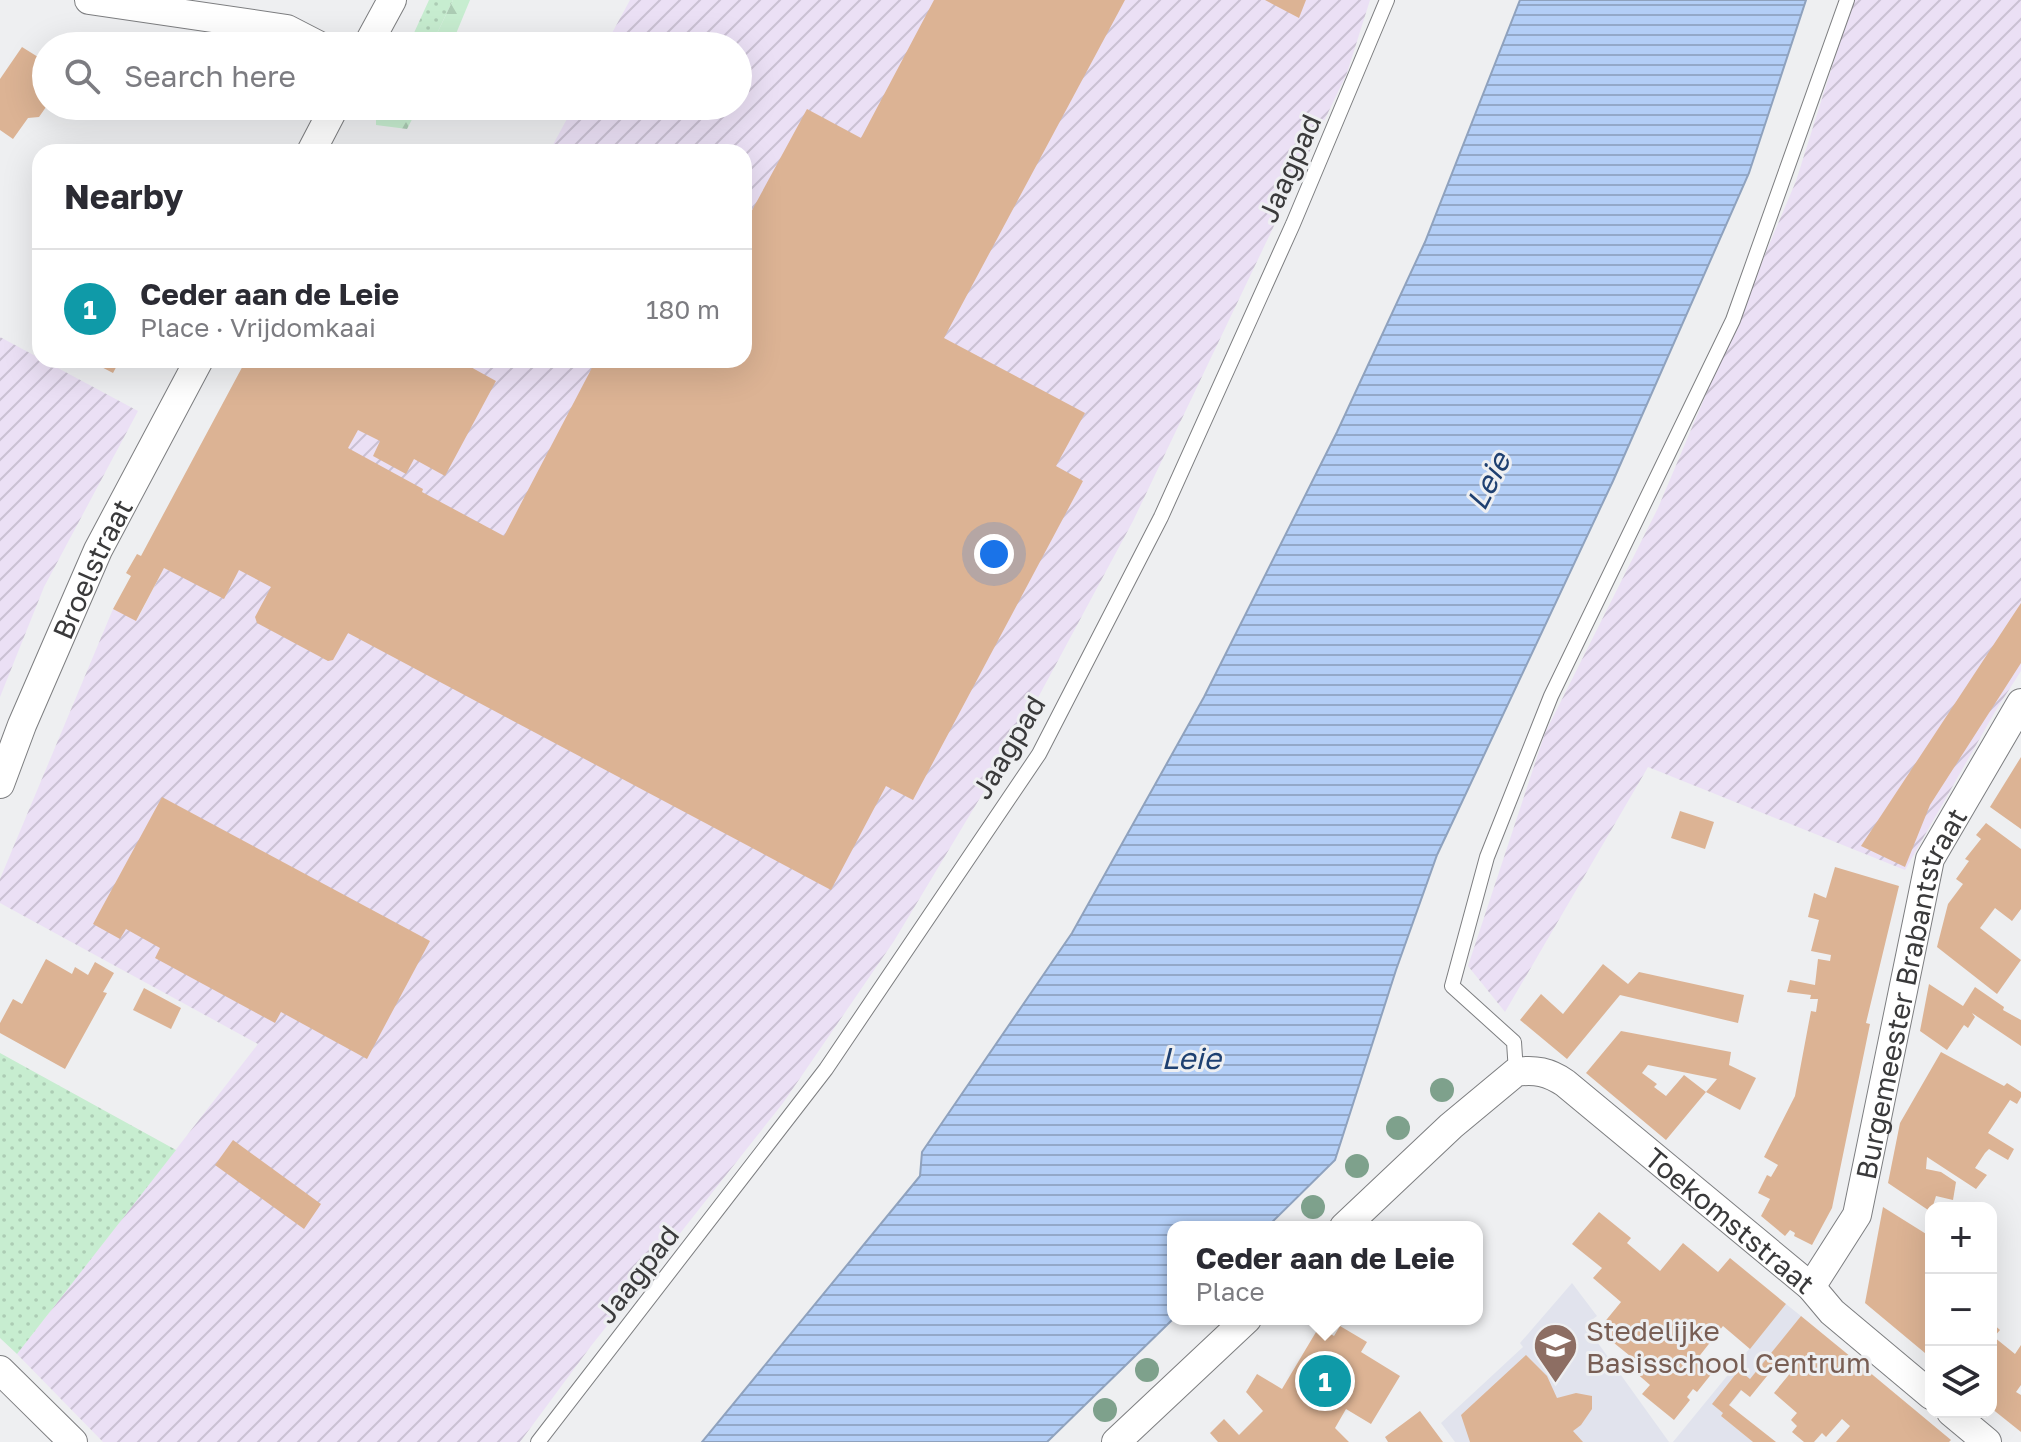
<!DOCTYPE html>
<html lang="en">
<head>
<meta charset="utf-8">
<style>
  :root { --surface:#fff; --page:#f2f2f3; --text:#2b2b33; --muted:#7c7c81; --line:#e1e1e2; --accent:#25794b }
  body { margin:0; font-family:"Golos Text",sans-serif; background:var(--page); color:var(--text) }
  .controls { position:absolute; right:24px; bottom:24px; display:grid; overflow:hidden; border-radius:16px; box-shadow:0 8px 32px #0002 }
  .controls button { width:72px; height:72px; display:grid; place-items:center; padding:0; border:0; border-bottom:2px solid var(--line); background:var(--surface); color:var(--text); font:40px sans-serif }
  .you { position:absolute; left:994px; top:554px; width:28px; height:28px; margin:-20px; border:6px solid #fff; border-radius:50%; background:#1a73e8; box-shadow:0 0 0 12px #1a73e833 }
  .badge { display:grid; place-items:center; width:52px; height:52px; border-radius:50%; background:var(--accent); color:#fff; font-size:26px; font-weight:700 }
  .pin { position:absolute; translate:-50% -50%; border:4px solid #fff; box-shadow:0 2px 8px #0006 }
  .popup { position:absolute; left:1167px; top:1221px; width:316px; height:104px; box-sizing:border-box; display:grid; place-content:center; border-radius:16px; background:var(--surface); filter:drop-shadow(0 2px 6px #0005); font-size:26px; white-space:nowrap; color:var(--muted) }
  .popup b { font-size:30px; color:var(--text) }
  .popup::after { content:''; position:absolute; left:50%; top:100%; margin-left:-16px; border:16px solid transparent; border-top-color:var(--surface) }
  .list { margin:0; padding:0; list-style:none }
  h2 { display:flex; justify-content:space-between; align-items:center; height:104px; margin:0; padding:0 32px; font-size:34px }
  h2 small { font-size:26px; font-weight:400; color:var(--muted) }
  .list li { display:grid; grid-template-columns:52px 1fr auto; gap:24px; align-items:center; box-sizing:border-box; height:120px; padding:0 32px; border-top:2px solid var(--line) }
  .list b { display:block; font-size:30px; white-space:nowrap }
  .list p { margin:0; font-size:26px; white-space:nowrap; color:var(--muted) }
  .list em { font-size:26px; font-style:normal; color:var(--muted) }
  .icon { flex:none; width:44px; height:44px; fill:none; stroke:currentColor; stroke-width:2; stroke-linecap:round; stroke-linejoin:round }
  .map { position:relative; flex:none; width:2021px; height:1442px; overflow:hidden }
  .search { position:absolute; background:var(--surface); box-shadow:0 8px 32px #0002; left:32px; top:32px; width:720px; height:88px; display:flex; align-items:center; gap:20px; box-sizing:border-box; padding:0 28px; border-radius:44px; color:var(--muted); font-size:30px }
  .panel { position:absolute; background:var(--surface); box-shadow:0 8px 32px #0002; left:32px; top:144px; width:720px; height:224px; border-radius:24px }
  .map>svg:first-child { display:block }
  .industrial { fill:url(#industrial-furrows) }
  .built { fill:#e1e3ed }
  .grass { fill:url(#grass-dots) }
  .forest { fill:url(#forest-firs) }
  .water { fill:url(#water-rules); stroke:#8fa2be; stroke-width:2 }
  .building { fill:#dcb394; fill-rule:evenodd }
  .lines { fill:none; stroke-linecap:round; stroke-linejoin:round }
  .service-casing { stroke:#7d7e80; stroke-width:16 }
  .minor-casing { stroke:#7d7e80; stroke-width:30 }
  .service { stroke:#fff; stroke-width:14 }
  .minor { stroke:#fff; stroke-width:28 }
  .tree { fill:#7ea18c }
  .labels { text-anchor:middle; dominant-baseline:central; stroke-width:6; stroke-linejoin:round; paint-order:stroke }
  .street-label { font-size:28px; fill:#3a3a3b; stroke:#eeeff1 }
  .education-label { font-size:28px; fill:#785e54; stroke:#eeeff1; text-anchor:start }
  .water-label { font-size:30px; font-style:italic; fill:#1e4071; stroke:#eeeff1 }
</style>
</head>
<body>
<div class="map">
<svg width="2021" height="1442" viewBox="0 0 2021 1442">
  <defs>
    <pattern id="industrial-furrows" width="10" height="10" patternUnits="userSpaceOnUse" patternTransform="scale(2)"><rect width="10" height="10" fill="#ebe0f5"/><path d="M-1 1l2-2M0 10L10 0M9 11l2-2" fill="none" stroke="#cac1d3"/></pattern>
    <pattern id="grass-dots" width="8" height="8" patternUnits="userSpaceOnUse" patternTransform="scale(2)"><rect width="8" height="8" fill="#c7edd0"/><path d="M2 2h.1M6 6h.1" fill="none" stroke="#acccb4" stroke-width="1.8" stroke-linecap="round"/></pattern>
    <pattern id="forest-firs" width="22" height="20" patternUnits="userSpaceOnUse" patternTransform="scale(2)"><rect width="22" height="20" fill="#c7edd0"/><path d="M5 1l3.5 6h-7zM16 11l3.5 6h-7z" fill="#acccb4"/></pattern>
    <pattern id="water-rules" width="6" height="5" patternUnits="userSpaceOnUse" patternTransform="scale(2)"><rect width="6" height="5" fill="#b3cef6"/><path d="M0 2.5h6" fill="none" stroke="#93a8c8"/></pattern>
  </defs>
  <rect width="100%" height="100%" fill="#eeeff1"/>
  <path class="industrial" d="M630,0H1370L1347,73L1133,521L1019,733L894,941L783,1103L591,1346L520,1442H103L17,1354L258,1044L0,903V879L113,609L137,620L164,568L170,571L246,360H744V152H549L574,106H738V46H605Z
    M1853,0H2021V671L1996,710L1905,870L1648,767L1505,1012L1468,966L1545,733L1658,508L1796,181Z
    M0,337L138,411L44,587L0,697Z"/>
  <path class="built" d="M1572,1283L1597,1316L1585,1325L1669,1442H1455L1441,1423L1523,1347L1520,1343Z
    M1786,1304L1801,1316L1721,1416L1753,1442H1673Z"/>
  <path class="grass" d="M429,0H453L431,46H408Z
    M0,1053L176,1150L17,1354L0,1338Z"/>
  <path class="forest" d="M453,0H470L453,41L450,46H431Z
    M376,106H419L407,129L376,125Z"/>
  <path class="water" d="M1520,0H1806L1749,173L1613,481L1437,855L1396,970L1335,1160L1267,1227H1173V1319L1047,1442H702L920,1176L922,1152L1072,933L1204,697L1337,432L1425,242Z"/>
  <path class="building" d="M934,0H1125L944,338L1085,413L1056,466L1083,481L913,800L886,786L831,890L348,633L333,660L328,661L257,623L255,617L271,587L239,570L224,599L164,568L136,621L113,609L131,576L126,573L137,554L141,556L246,360H458L496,381L445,476L414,459L406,474L373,456L380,441L358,430L348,448L423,489L422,492L504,536L596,360H744V225L807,109L861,138Z
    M1265,0H1306L1299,18Z
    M22,47L46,62V107L39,117L28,118L13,139L0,130V79Z
    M88,360H120L113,373Z
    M2021,603V663L1930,805L1905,867L1861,846Z
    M2021,757V829L1990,807Z
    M162,797L430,941L367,1059L281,1012L275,1023L155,958L160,948L126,929L120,939L93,924Z
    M1680,811L1714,822L1705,849L1671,838Z
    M1986,823L2021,849V909L2012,921L1995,908L1980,928L2021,960L1997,994L1937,947L1948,904L1963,884L1956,879L1969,861L1965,859L1981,839L1976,835Z
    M1835,867L1899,886L1866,1023L1870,1024L1832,1208L1812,1245L1794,1236L1795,1233L1790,1230L1785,1236L1761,1216L1770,1199L1758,1193L1767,1175L1771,1177L1778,1165L1764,1157L1795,1096L1811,1011L1816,1012L1818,999H1810L1811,995L1787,992L1790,980L1815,985L1818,959L1830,961L1831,955L1811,951L1819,920L1808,917L1814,893L1826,898Z
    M46,959L72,974L75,967L88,975L95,962L114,973L103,992L107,993L65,1069L0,1033V1023L13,999L22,1004Z
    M1603,964L1628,984L1639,972L1744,995L1738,1023L1620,995L1567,1059L1520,1020L1541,994L1563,1014Z
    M1929,984L1963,1006L1975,987L2004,1007L2003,1010L2021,1020V1046L1972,1013L1975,1017L1968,1028L1964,1025L1947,1050L1920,1031Z
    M144,988L181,1008L171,1029L133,1010Z
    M1621,1031L1731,1052L1729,1065L1756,1078L1740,1110L1706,1092L1666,1140L1586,1073ZM1648,1065L1717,1079L1706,1092L1684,1075L1666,1096L1654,1087L1657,1084L1642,1073Z
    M1941,1052L2004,1086L2007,1083L2021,1092V1097L2017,1104L2010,1100L1988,1133L2014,1149L2008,1160L1989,1149L1985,1153L1975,1168L1987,1175L1976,1189L1927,1157L1926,1169L1941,1172L1956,1182L1953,1200L1936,1196L1931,1212L1888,1183L1900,1123Z
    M233,1140L321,1204L304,1229L215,1165Z
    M1883,1207L1931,1237L1928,1271L1931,1274V1358L1865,1303Z
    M1599,1212L1631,1238L1627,1243L1660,1271L1683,1243L1718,1272L1730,1258L1786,1304L1750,1349L1723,1326L1697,1359L1713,1372L1697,1392L1693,1389L1687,1397L1690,1400L1674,1420L1642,1394L1650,1385L1634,1371L1640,1364L1598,1330L1621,1302L1593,1278L1602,1268L1572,1244Z
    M1801,1316L1862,1366L1951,1440L1949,1442H1836L1850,1426L1842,1419L1826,1437L1822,1433L1814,1442H1804L1792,1432L1797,1426L1791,1420L1797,1413L1774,1393L1792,1371L1780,1360L1750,1397L1741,1390L1729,1405L1776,1442H1753L1721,1416L1723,1413L1712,1404L1739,1370L1750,1379Z
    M1991,1322L2000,1330L1994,1337L2015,1354L2021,1345V1385L2016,1392L2021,1395V1432L1991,1408Z
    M1340,1326L1367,1342L1361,1352L1400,1376L1371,1424L1346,1409L1335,1428L1349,1442H1218L1210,1433L1224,1419L1239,1435L1263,1411L1246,1392L1257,1374L1282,1389L1319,1327L1334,1336Z
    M1526,1355L1547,1376L1557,1398L1576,1393L1592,1396V1409L1581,1425L1573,1431L1583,1442H1470L1461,1415Z
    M1420,1411L1443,1442H1388L1385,1437Z"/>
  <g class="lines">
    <defs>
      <path id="service" d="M1516,1072L1514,1042L1452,986L1487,857L1551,696L1733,320L1847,0
        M538,1442L826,1069L1039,754L1161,517L1293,224L1387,0"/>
      <g id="minor">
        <path d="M89,0L287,29L320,46"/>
        <path d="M367,46L392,0"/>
        <path d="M311,152L335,106"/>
        <path id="s1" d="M0,784L22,725L98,550L199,360"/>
        <path id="s2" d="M1344,1227L1451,1126L1516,1072C1535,1069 1549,1072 1565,1083L1811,1287L1832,1312L1931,1395"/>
        <path id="s3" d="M1811,1287L1857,1215L1930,859L2021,703"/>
        <path d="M0,1370L73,1442"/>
        <path d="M1951,1412L1987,1442"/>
        <path d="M1116,1442L1247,1319"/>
      </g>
    </defs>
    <use href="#service" class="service-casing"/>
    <use href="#minor" class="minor-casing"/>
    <use href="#service" class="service"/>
    <use href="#minor" class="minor"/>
  </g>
  <g class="tree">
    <circle cx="1442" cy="1090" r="12"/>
    <circle cx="1398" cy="1128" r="12"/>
    <circle cx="1357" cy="1166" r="12"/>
    <circle cx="1313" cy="1207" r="12"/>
    <circle cx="1147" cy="1370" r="12"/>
    <circle cx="1105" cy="1410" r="12"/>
  </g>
  <defs>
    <symbol id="school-pin" viewBox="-11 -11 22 30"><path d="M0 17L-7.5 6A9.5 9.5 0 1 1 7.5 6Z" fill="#8d6e63" stroke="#eeeff1"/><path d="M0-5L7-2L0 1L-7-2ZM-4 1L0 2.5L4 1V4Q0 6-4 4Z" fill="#fff"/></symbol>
  </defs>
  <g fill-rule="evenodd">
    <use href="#school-pin" x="1530" y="1320" width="51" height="69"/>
  </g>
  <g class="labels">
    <g class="street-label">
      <text transform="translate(1289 168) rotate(-66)">Jaagpad</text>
      <text stroke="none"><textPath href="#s1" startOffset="234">Broelstraat</textPath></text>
      <text transform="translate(1008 747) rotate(-59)">Jaagpad</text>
      <text stroke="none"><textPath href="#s3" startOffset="314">Burgemeester Brabantstraat</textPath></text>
      <text stroke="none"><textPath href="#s2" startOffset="498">Toekomststraat</textPath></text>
      <text transform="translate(637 1274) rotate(-52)">Jaagpad</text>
    </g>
    <g class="education-label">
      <text x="1586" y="1330">Stedelijke<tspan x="1586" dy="32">Basisschool Centrum</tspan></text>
    </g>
    <g class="water-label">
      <text transform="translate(1488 481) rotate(-63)">Leie</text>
      <text x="1191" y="1058">Leie</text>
    </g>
  </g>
</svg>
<div class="controls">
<button>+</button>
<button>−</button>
<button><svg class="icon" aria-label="layers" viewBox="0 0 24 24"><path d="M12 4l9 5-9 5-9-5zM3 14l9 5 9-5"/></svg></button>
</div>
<div class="you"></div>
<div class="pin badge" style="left:1325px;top:1381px;background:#0f9aa8">1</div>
<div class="popup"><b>Ceder aan de Leie</b>Place</div>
<div class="search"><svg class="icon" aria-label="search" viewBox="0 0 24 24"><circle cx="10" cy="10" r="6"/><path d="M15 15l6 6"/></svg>Search here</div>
<section class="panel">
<h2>Nearby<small></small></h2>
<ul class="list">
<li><span class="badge" style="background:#0f9aa8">1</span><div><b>Ceder aan de Leie</b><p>Place · Vrijdomkaai</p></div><em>180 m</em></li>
</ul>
</section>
</div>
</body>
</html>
